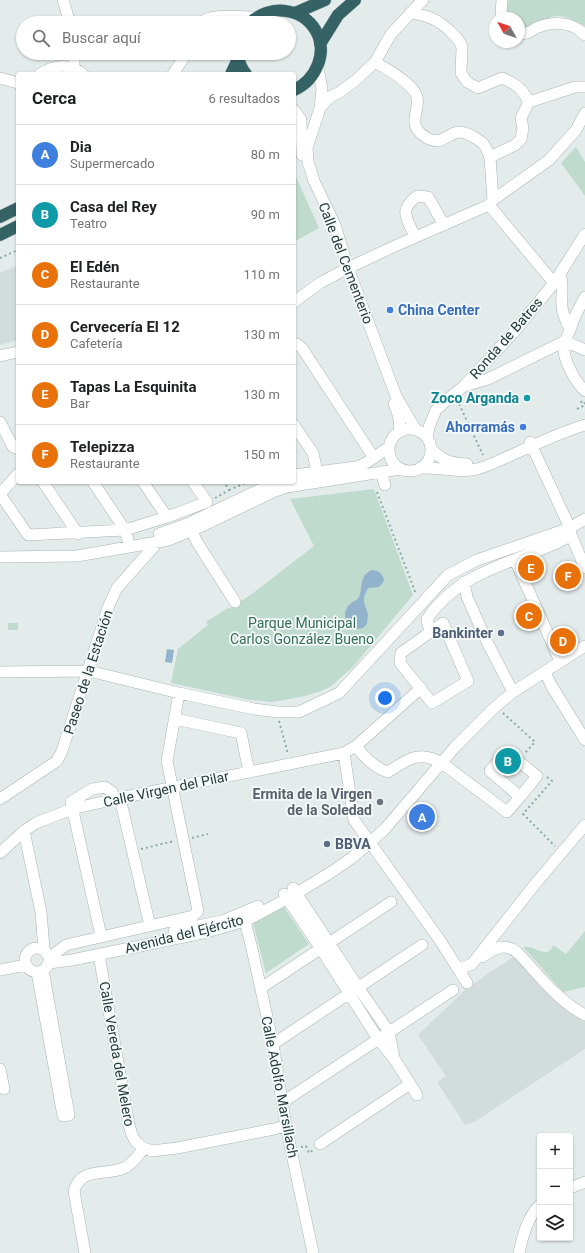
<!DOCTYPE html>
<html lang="es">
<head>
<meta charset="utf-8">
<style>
  :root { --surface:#fff; --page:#f6f6f6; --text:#202124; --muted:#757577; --line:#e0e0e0; --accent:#b45309 }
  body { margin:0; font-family:Roboto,sans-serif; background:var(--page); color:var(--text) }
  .controls { position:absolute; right:12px; bottom:12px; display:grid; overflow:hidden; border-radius:4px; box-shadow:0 1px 3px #0004 }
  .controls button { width:36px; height:36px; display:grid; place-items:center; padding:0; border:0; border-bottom:1px solid var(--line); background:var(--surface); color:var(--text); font:20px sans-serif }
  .compass { position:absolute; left:489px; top:12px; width:36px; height:36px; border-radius:50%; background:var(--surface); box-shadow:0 1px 3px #0004; rotate:310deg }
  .you { position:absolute; left:385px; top:698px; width:14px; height:14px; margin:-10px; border:3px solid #fff; border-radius:50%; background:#1a73e8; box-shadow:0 0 0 6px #1a73e833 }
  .badge { display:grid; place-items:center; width:26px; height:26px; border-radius:50%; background:var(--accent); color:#fff; font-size:13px; font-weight:700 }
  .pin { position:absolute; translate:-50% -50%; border:2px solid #fff; box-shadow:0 1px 4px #0006 }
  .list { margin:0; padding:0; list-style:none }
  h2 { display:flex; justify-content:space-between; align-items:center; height:52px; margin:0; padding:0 16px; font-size:17px }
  h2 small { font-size:13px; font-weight:400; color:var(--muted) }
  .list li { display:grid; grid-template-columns:26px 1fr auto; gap:12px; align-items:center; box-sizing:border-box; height:60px; padding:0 16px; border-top:1px solid var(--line) }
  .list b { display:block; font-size:15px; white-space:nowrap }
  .list p { margin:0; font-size:13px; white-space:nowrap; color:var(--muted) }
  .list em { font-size:13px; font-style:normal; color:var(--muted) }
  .icon { flex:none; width:22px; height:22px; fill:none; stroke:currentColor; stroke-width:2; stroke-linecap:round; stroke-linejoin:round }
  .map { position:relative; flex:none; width:585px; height:1253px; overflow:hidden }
  .search { position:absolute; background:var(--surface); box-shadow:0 1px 3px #0004; left:16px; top:16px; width:280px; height:44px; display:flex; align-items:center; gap:10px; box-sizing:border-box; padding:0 14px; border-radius:22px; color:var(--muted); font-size:15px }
  .panel { position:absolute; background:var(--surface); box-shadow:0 1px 3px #0004; left:16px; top:72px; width:280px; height:412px; border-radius:4px }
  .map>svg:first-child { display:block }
  .built { fill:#d2dcda }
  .green { fill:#bfdbce }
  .water { fill:#92b3cb }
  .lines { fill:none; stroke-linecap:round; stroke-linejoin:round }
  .minor-casing { stroke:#a7b4b3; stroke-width:12 }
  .highway-casing { stroke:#c2c8c8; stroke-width:13 }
  .path { stroke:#88acab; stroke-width:2; stroke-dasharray:2 3; stroke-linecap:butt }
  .minor { stroke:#fff; stroke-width:11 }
  .highway { stroke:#346265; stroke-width:12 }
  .shop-dot { fill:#3f7fe0; stroke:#f4f9f8; stroke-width:1.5 }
  .culture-dot { fill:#0f9aa8; stroke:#f4f9f8; stroke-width:1.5 }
  .service-dot { fill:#5c6f8a; stroke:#f4f9f8; stroke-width:1.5 }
  .worship-dot { fill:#6b7280; stroke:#f4f9f8; stroke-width:1.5 }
  .labels { text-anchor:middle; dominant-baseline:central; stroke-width:3.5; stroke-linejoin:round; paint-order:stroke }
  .street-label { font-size:14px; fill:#253c3c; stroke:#f4f9f8 }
  .shop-label { font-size:14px; font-weight:bold; fill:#366cbe; stroke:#f4f9f8; text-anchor:start }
  .culture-label { font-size:14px; font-weight:bold; fill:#0d838f; stroke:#f4f9f8; text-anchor:end }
  .park-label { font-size:14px; fill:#346e5a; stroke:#f4f9f8 }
  .service-label { font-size:14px; font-weight:bold; fill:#4e5e75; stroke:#f4f9f8; text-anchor:end }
  .worship-label { font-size:14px; font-weight:bold; fill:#5b616d; stroke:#f4f9f8; text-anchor:end }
</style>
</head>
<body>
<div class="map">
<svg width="585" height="1253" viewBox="0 0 585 1253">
  <rect width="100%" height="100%" fill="#e4eceb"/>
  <path class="built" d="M18,265V340L0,345V273Z
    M513,957L585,1021V1049L476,1121L465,1125L437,1082L446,1076L418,1035L468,987Z"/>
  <path class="green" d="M508,0H585V26C578,23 569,17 561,16C545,14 535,32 519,28V18H508L506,5Z
    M576,147L585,162V196L561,163Z
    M294,172L319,228L294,242Z
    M374,489L413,595L353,667L330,687L321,691L305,696L284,700L272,702L262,701L250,700L171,683L178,649L208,625L206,622L228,608L229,609L253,593L314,546L290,499Z
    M8,623H18V630H8Z
    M284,907L309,944L266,973L253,923Z
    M585,931V987L563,992L523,947C535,944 548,961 553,945L566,954Z"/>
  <path class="water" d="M372,570C379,570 383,574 384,581L379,587L368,588L364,597V602L368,614L367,624L363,628L357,629C346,625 341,614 349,605C352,601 357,601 359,597C363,587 359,575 372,570Z
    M167,649L174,650L172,663L165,662Z"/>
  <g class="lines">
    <defs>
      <path id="minor" d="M63,0L70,23
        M502,0L501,14L502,18
        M410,13C428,15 439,20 452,33C456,37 461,41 462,48C462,56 461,65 461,73L467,82L478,88L502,78C517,85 521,87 529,102L521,118L523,128L521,139L515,145L490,157L493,200
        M200,23C211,13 241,17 256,17
        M519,33C526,35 530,32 536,28C553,21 571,21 585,35
        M74,53V67
        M375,62C387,69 410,82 416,94C423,109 403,124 427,138C441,146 447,134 458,132C465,131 481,140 485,146C487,149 488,153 490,157
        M318,68L322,89L320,108L307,148L308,162L314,181L335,225L348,268L396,396L416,430
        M40,74C54,65 70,63 83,74
        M173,74L187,53
        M0,78L18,83
        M529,102L575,87H585
        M320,108L330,97L340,92L356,80L375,62L391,34L423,0
        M294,110L301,120L302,155
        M489,205L554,283
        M415,237C407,218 398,211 417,196L428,197L444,225
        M560,274C564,283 561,295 562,306C562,314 567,322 570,330C567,337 563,344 564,352C566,364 576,383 585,391
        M294,302L320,283L348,268L395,246L489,205L493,200L549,160L576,130L585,113
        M570,330L575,316L585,297
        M294,344H297L302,348L374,458
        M0,356L18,352
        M464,386L488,379L565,341L585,350
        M394,404C399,414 401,422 399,432
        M0,422L13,447L18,449
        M294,425L313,453L317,472
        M389 450a21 21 0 1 1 42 0a21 21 0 1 1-42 0Z
        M427,438L429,427L436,410L448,399L464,386L514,332L554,283L585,234
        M530,442L570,528L571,535L585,568
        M431,449C443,461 450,463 467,464
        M420,468C438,467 455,472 473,470C488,467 502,459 516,453C539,443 561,432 585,425
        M381,472L385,485
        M294,475L356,467L366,463L389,447
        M43,482L78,534
        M93,482L125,530L130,547
        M143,482L167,517
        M0,494L28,535L125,530L167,517L207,502L193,482
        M0,494L18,474
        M188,524L197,542L235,602
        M159,534L187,524L276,482
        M0,557L77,556L169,540L202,526L275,491L287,487L401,469
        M515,560L560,661
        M464,582L467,597L487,642L513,692
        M443,623L468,681L432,703L400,663L401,653Z
        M430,632L427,619C452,582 489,569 529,554C543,549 558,544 571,535
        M0,672L89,671L179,693L254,709L277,712H299L339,693L448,575L477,560L570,528L585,519
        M545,672L551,685L585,740
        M175,719L241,733L249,772
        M356,746C364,757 375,768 388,772C408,759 419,750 442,763L507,812L520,797L490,771L507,752L537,776L520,797
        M344,753L354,820L439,939L467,983
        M120,798L150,926
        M0,799L57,761L62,751L109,605L117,588L166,533
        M24,831L41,912L44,949
        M0,853L24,831L36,823L72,809L120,798L344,753L356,746L421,688
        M293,888L358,987L389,1032L394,1058
        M284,894L321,949L378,1039L395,1060L417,1095
        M245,921L252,949L273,1044L286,1126L313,1253
        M174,931L222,921L258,906
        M101,936L71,802L92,789L105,787L112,792L114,799
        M25 960a12 12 0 1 1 24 0a12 12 0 1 1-24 0Z
        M99,955L129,1125L132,1135L136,1142L144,1148L152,1151L177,1148L274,1129L286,1126
        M482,957C494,948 505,942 518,953C539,975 558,1001 585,1015
        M49,958L66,945L193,916L198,911L167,761L179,693
        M49,963L72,960L203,933L245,921L287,899L333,871L353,857L384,830L455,747L493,709L513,692L585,646
        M459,969L472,964L536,883L585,825
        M0,970L26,965
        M37,972L63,1116L69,1115L43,970
        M261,988L391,902
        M273,1044L422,945
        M0,1069L4,1089
        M283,1102L453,990
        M320,1144L410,1084
        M570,1188L585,1182
        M85,1253L74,1191C81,1166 106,1176 124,1168C133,1164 138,1155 144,1148
        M519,1253C523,1236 527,1217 540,1205"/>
      <path id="highway" d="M295,13L325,0
        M250,23C269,4 302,7 316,31C328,53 316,80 294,90
        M320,44L338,15L355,0
        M239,53C238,60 241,68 246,74
        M231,74L239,57
        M0,217L18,208
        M0,235L18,226"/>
    </defs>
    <use href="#minor" class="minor-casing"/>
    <use href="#highway" class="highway-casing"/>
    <path class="path" d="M0,258L18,250
      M581,401L582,403L584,402L585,404
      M459,404L483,455
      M577,409L585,405
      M229,490L248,482
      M377,492L416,594
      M215,498L229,490L224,482
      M503,713L535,742L525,753
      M279,721L288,754
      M547,777L552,781L523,814L555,846
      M192,838L208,834
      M141,849L174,841
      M301,1147L306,1146L309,1153L313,1150"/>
    <use href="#minor" class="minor"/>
    <use href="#highway" class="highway"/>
  </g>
  <g class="shop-dot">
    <circle cx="390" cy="310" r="4"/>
    <circle cx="523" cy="427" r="4"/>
  </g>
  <circle class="culture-dot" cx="527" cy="398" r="4"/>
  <g class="service-dot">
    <circle cx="501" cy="633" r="4"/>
    <circle cx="327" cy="844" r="4"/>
  </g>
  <circle class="worship-dot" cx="380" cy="802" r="4"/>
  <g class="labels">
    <g class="street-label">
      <text transform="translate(346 263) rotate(69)">Calle del Cementerio</text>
      <text transform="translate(506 338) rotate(-49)">Ronda de Batres</text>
      <text transform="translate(88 672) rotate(-72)">Paseo de la Estación</text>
      <text transform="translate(166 789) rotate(-12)">Calle Virgen del Pilar</text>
      <text transform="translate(184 934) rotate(-14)">Avenida del Ejército</text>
      <text transform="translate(117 1054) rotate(80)">Calle Vereda del Melero</text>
      <text transform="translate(280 1087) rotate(79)">Calle Adolfo Marsillach</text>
    </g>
    <g class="shop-label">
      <text x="398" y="310">China Center</text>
      <text x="515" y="427" text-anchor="end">Ahorramás</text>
    </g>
    <g class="culture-label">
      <text x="519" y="398">Zoco Arganda</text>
    </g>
    <g class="park-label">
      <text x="302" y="623">Parque Municipal<tspan x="302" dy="16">Carlos González Bueno</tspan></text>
    </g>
    <g class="service-label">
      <text x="493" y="633">Bankinter</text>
      <text x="335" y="844" text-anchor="start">BBVA</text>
    </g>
    <g class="worship-label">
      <text x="372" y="794">Ermita de la Virgen<tspan x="372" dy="16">de la Soledad</tspan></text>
    </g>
  </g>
</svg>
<div class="controls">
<button>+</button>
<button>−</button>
<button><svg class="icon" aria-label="layers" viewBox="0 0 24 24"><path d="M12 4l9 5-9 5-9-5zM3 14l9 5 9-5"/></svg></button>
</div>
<svg class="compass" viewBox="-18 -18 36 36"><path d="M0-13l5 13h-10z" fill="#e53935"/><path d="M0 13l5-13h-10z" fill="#757577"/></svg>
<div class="you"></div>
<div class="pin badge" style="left:422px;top:817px;background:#3f7fe0">A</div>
<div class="pin badge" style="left:508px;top:761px;background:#0f9aa8">B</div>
<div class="pin badge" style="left:529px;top:616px;background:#e8710a">C</div>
<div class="pin badge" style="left:563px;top:641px;background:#e8710a">D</div>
<div class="pin badge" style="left:531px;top:568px;background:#e8710a">E</div>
<div class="pin badge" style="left:568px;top:576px;background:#e8710a">F</div>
<div class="search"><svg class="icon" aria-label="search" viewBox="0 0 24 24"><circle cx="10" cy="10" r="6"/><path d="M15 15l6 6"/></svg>Buscar aquí</div>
<section class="panel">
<h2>Cerca<small>6 resultados</small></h2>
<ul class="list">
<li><span class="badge" style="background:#3f7fe0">A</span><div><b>Dia</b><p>Supermercado</p></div><em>80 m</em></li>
<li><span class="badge" style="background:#0f9aa8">B</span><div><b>Casa del Rey</b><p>Teatro</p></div><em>90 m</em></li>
<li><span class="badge" style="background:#e8710a">C</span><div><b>El Edén</b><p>Restaurante</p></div><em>110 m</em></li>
<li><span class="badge" style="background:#e8710a">D</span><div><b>Cervecería El 12</b><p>Cafetería</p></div><em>130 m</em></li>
<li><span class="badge" style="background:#e8710a">E</span><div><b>Tapas La Esquinita</b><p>Bar</p></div><em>130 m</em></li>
<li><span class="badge" style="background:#e8710a">F</span><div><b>Telepizza</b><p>Restaurante</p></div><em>150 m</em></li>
</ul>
</section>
</div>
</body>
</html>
